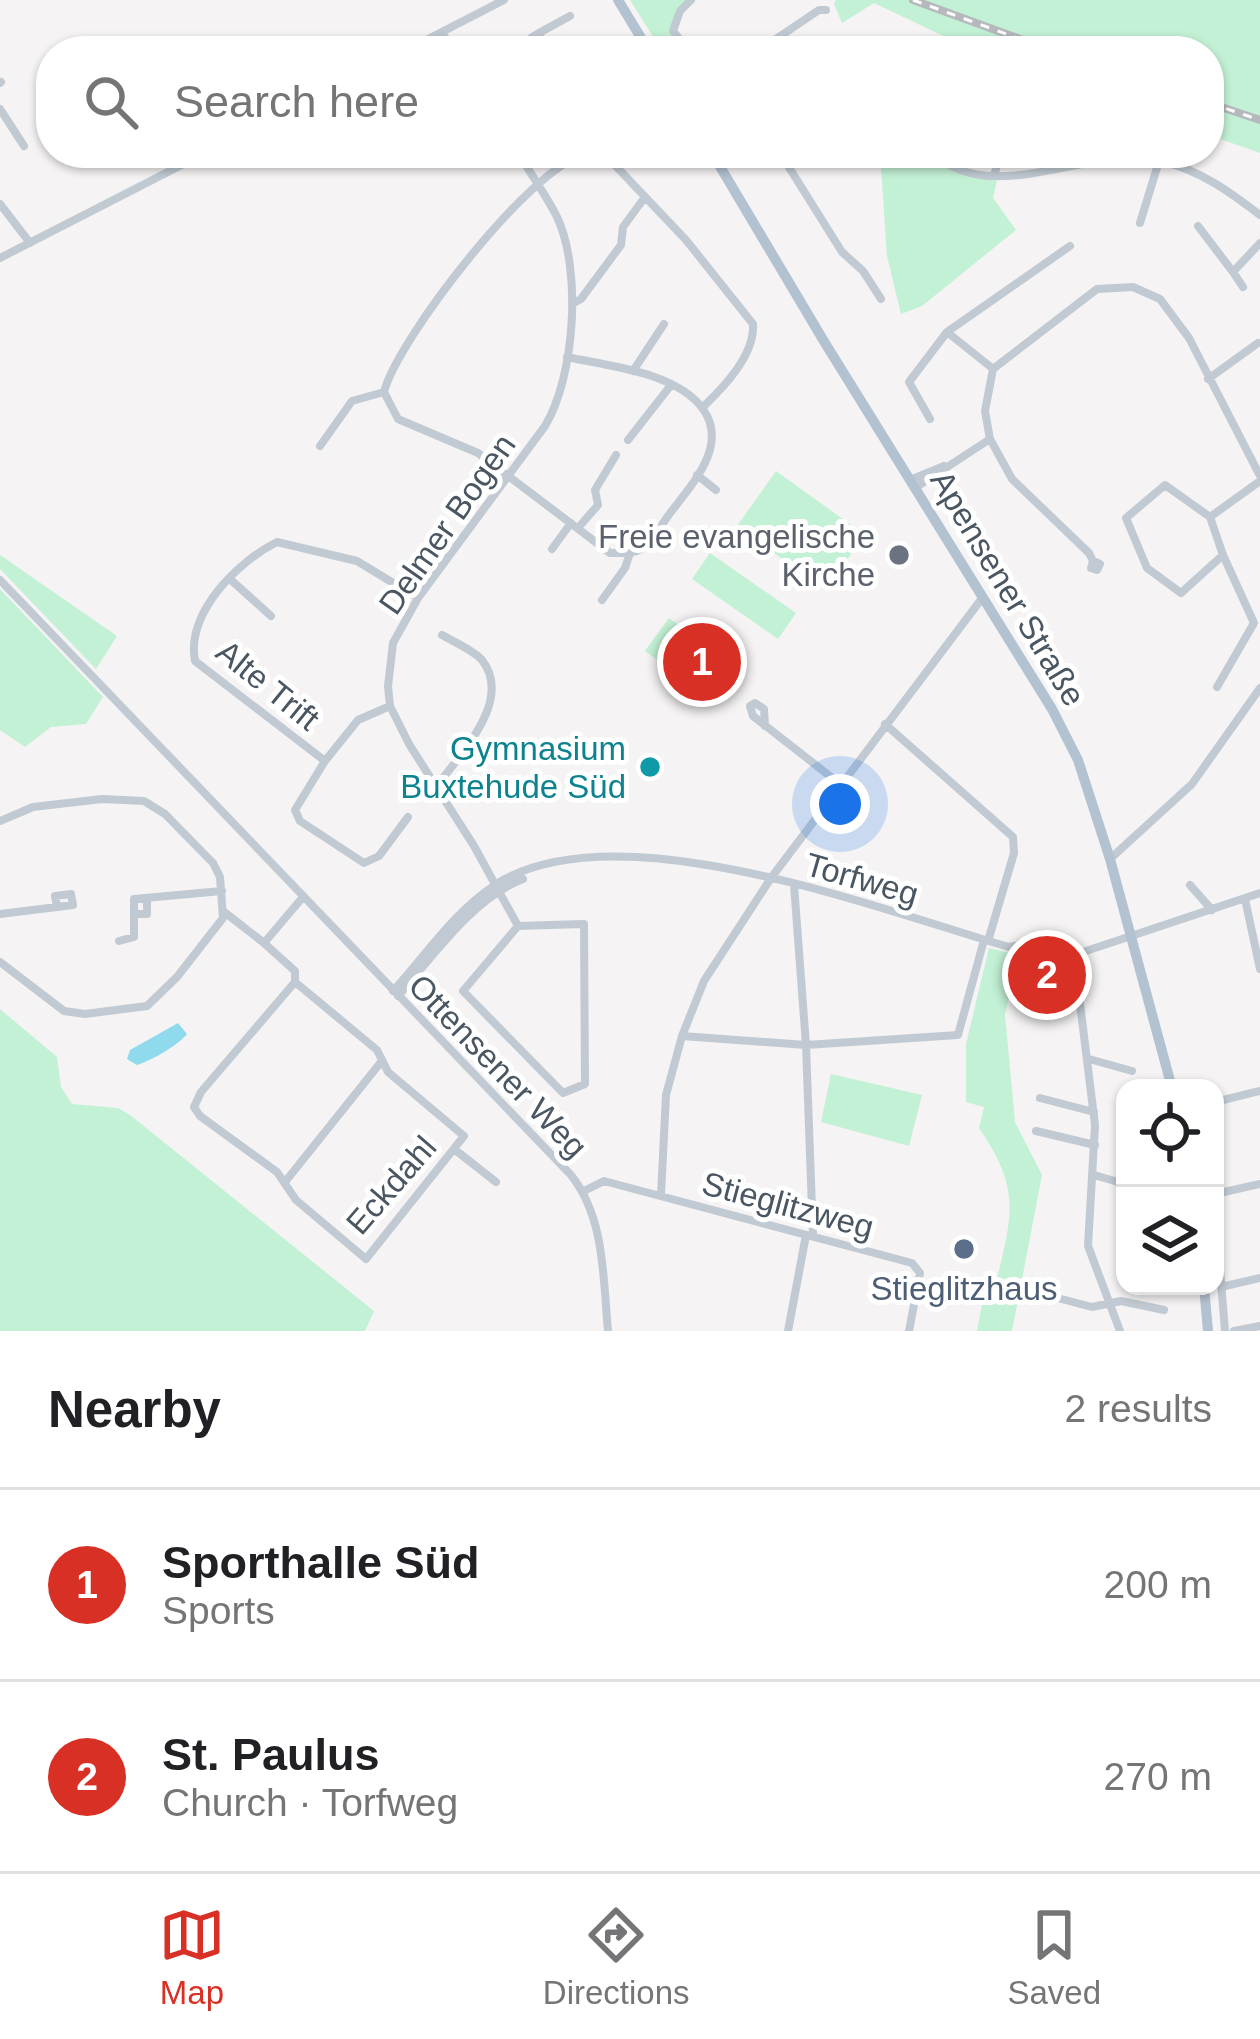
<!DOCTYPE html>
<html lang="en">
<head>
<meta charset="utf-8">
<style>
  :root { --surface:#fff; --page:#f6f6f6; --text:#202124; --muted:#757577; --line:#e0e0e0; --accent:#d93025 }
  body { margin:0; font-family:Helvetica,sans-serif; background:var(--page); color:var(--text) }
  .controls { position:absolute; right:36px; bottom:36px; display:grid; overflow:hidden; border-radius:24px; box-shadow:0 3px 9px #0004 }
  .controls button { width:108px; height:108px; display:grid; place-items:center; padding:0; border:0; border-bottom:3px solid var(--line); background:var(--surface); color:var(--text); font:60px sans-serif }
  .you { position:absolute; left:840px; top:804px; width:42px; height:42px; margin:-30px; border:9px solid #fff; border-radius:50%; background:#1a73e8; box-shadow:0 0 0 18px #1a73e833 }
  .badge { display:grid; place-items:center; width:78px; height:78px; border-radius:50%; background:var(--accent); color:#fff; font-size:39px; font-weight:700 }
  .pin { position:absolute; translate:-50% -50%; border:6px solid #fff; box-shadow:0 3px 12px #0006 }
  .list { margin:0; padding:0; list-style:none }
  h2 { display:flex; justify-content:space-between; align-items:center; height:156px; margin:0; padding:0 48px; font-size:51px }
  h2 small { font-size:39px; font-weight:400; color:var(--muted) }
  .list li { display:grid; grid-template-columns:78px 1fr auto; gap:36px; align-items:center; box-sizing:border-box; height:192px; padding:0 48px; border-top:3px solid var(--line) }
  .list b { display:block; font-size:45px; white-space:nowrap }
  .list p { margin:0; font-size:39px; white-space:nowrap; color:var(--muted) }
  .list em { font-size:39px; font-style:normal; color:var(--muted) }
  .icon { flex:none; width:66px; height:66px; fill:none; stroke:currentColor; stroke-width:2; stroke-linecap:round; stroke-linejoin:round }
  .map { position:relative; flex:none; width:1260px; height:1331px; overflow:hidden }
  .search { position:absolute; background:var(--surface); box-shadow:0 3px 9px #0004; left:36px; right:36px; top:36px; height:132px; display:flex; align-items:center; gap:30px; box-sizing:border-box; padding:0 42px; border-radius:48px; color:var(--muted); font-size:45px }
  .sheet { height:540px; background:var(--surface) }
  nav { display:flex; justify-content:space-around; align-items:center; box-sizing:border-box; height:168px; border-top:3px solid var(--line); background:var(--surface); font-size:33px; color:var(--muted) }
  nav a { display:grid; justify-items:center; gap:6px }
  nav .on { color:var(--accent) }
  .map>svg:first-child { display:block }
  .green { fill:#c3f1d5 }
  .water { fill:#90daee }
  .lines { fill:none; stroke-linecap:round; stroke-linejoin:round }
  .minor { stroke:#c1cad2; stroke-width:8 }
  .major { stroke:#b3c2d1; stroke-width:10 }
  .rail-casing { stroke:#b5b8bd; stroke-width:8 }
  .rail { stroke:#fff; stroke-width:3; stroke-dasharray:9; stroke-linecap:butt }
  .worship-dot { fill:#6b7280; stroke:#fff; stroke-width:4.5 }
  .culture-dot { fill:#0f9aa8; stroke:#fff; stroke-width:4.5 }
  .service-dot { fill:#5c6f8a; stroke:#fff; stroke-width:4.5 }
  .labels { text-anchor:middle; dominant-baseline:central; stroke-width:10; stroke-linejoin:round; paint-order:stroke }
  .street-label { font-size:33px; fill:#4a5661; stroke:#fff }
  .worship-label { font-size:33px; fill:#5b616d; stroke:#fff; text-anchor:end }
  .culture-label { font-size:33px; fill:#0d838f; stroke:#fff; text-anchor:end }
  .service-label { font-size:33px; fill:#4e5e75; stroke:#fff }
</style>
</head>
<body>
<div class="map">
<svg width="1260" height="1331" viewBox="0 0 1260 1331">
  <rect width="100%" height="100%" fill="#f5f3f3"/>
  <path class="green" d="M630,0H691L680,11L673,31L689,51H662Z
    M836,0H1260V153L1209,135V51H975L874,3L842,23L834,4Z
    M880,153H927L954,172L997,181L993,198L1016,230L922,306L901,314L887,256Z
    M776,471L865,535L825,590L737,526Z
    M710,553L796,613L778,639L692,579Z
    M0,555L117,636L96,669L0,569Z
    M0,589L103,697L86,724L51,727L25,747L0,730Z
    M669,618L688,632L664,665L645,651Z
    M989,948L1018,955L1005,1015L1015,1122L1042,1175L1012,1331H977L987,1277L997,1279C1013,1212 1020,1188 979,1128L984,1107L966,1102V1044Z
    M0,1009L57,1057L61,1087L72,1104L118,1108L130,1115L374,1311L365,1331H0Z
    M831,1074L922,1095L909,1146L821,1122Z"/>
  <path class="water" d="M178,1023L187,1034C177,1046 152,1060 137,1065L127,1059L130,1050Z"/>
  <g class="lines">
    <path class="minor" d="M442,32L453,51
      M539,33L570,16
      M405,51L504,0
      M528,51L542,44L539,33L531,38L535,46
      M689,51L673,31L680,11L691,0
      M758,51L819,10H826
      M0,83L1,82
      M0,109L24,146
      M780,153L842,252L863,271L881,299
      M932,153C994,209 1089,144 1161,161C1200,170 1230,192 1260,215
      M994,175L1001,153
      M0,204L30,243
      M1140,223L1159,161
      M1198,226L1233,272L1260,243
      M0,258L205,153
      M1233,272L1243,287
      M572,304L581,299L621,245L623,227L645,197
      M567,357C608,366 676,372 703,409C730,447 689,487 668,516C661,525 655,539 646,546C636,554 623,553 610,553L478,453L398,419L384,392C397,340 531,166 584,155C594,153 601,157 611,161L686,240L753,324C755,355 724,387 702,408
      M992,368L947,332L1070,246
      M633,371L664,324
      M1208,379L1258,343
      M930,419L909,382L947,332
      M990,439L1012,479L1089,553L1093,561L1091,568L1097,570L1100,564L1093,561
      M628,440L671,385
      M320,446L352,401L384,392
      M697,475L716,490
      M910,480L944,466
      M1165,485L1210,517L1223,555L1181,593L1147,568L1126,518Z
      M915,488L990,439L985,411L993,369L1097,289L1133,287L1160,299L1189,338L1260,476
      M1210,517L1260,481
      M578,528L598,505L595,490L616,455
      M552,549L571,523
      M0,580L571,1175C605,1218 603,1278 608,1331
      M231,580L271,616
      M602,600L625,568L630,553
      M1217,687L1254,623L1223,555
      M390,706L358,720L325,761L295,810L300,821L364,863L379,856L408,817
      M885,724L1013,837L1014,853L988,941
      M765,726L764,709L755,703L750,706L753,716L840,784
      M325,761L195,661C186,613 237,562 277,542L357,561L418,598
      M437,786C459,755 514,701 482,660C473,650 454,642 442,635
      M0,821L33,807L102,799L144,801L165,814L213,863L220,877L223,918L177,977L147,1006L85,1014L64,1011L0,962
      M1110,859L1192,784L1260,688
      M794,885L806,1045L813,1236
      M1190,885L1212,910
      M1245,899L1260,969
      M57,907L55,896L71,894L73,905
      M223,911L264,943L303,897
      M0,914L73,905
      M135,914H147V899
      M518,926L584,924L585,1084L563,1093L463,991L518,926L474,846L409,744L390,706L388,686L393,643L418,598L545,426C575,376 582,270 557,217C546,195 531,174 518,153
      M119,941L134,937V899L222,891
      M264,943L295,971V982L377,1050L388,1072L464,1136L366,1259L296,1200L277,1172L200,1116L194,1107L201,1092L295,982
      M1074,955L1095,1125L1088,1246L1120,1331
      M393,991C425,956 455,911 495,885C615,807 881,910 1009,947L1027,943L1074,955L1260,893
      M398,996C433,956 473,898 523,879
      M682,1036L806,1045L958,1035L984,940
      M1089,1059L1132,1071
      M1040,1098L1094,1112
      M1215,1102L1260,1091
      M1036,1131L1095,1145
      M454,1149L496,1182
      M1094,1175L1125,1184
      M285,1182L381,1062
      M584,1191L604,1181L912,1263L920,1273L909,1331
      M1215,1194L1260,1184
      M661,1195L666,1095L682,1036L704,981L771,878L983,597
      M1215,1207L1225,1331
      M1221,1287L1260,1278
      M1050,1296L1092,1307L1121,1301L1164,1310
      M788,1331L806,1235
      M1234,1331L1260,1326"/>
    <path class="major" d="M618,0L649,51
      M712,153L825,343L1052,709L1078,760L1110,859L1172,1088
      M1204,1286L1208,1331"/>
    <defs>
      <path id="rail" d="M913,0L1053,51
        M1209,103L1260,120"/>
    </defs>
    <use href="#rail" class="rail-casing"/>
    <use href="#rail" class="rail"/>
  </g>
  <circle class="worship-dot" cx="899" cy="555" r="12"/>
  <circle class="culture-dot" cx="650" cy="767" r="12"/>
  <circle class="service-dot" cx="964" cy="1249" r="12"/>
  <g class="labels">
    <g class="street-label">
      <text transform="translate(447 524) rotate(-55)">Delmer Bogen</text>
      <text transform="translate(1008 588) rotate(59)">Apensener Straße</text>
      <text transform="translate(268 685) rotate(39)">Alte Trift</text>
      <text transform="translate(862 879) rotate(16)">Torfweg</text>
      <text transform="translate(498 1066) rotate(46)">Ottensener Weg</text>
      <text transform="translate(391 1185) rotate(-49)">Eckdahl</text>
      <text transform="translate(788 1205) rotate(15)">Stieglitzweg</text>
    </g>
    <g class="worship-label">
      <text x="875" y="536">Freie evangelische<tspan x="875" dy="38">Kirche</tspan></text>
    </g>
    <g class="culture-label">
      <text x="626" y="748">Gymnasium<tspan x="626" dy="38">Buxtehude Süd</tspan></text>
    </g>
    <g class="service-label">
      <text x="964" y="1288">Stieglitzhaus</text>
    </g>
  </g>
</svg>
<div class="controls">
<button><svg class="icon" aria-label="locate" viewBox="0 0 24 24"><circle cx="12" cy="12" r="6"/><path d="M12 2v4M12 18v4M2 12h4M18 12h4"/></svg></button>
<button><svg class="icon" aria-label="layers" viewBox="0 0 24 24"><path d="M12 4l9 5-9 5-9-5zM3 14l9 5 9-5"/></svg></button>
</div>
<div class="you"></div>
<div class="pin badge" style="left:702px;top:662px">1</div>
<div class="pin badge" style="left:1047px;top:975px">2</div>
<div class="search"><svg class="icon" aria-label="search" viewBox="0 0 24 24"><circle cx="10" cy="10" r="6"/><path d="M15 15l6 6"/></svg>Search here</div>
</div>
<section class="sheet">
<h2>Nearby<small>2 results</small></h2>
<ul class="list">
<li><span class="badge">1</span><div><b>Sporthalle Süd</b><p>Sports</p></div><em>200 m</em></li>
<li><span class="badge">2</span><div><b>St. Paulus</b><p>Church · Torfweg</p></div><em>270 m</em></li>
</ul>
</section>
<nav>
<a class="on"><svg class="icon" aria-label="map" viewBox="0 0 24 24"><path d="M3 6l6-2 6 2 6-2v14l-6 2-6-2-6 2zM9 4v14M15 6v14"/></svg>Map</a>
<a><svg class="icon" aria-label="directions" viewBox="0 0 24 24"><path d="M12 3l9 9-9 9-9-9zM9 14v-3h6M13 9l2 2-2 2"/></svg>Directions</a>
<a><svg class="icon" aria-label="saved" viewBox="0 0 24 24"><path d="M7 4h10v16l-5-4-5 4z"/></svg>Saved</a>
</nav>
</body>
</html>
